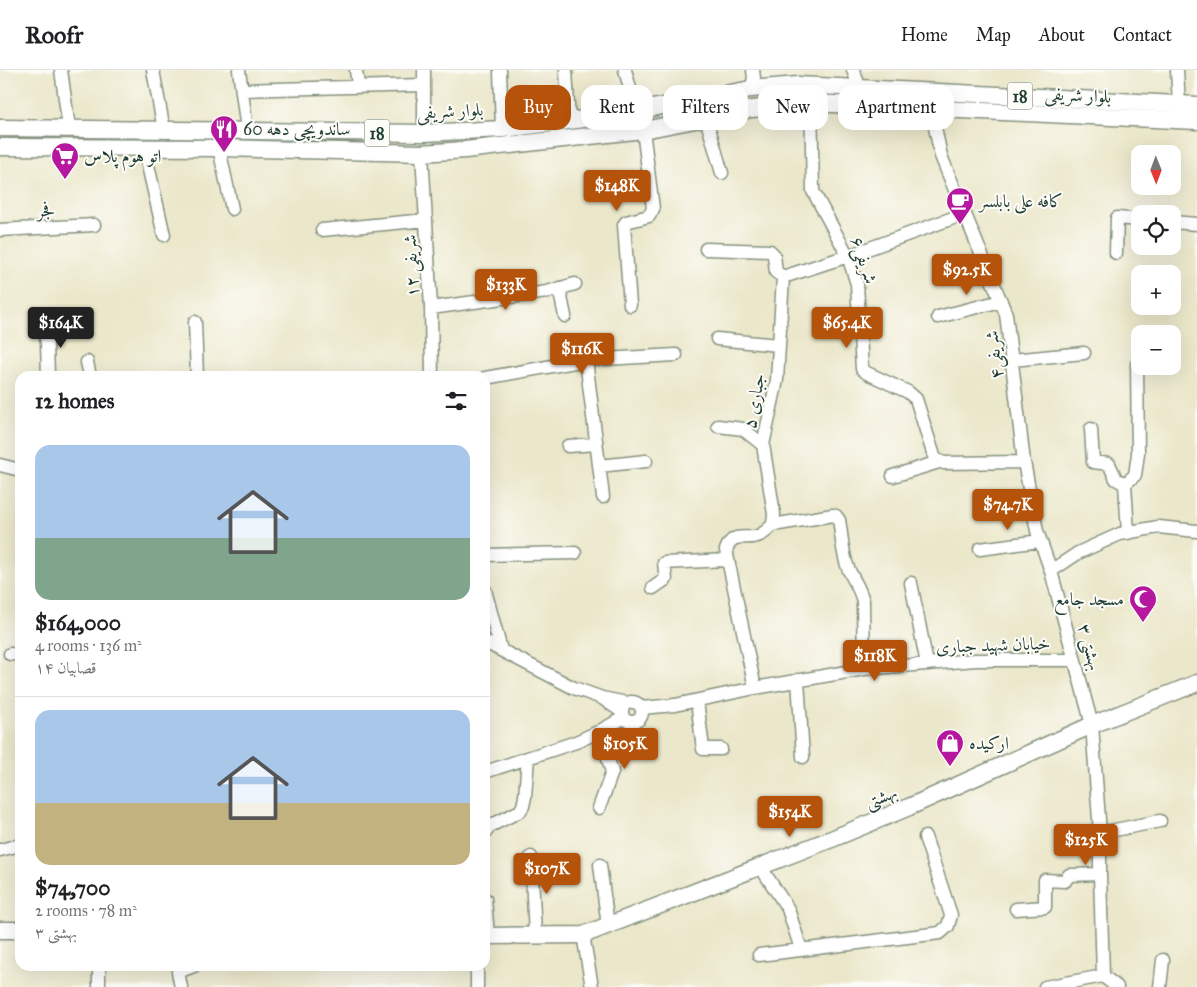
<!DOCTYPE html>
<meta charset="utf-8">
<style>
:root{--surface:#fff;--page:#f6f6f6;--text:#202124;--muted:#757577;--line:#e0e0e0;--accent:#b45309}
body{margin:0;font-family:"IM FELL Great Primer",Amiri,serif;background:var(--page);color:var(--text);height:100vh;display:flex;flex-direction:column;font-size:19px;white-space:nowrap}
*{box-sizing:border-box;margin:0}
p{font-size:16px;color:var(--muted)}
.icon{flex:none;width:28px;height:28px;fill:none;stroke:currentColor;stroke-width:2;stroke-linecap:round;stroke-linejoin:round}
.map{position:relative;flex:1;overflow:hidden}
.details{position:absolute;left:15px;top:301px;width:475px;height:600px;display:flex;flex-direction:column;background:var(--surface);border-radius:15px;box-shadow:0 5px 20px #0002}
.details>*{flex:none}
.guide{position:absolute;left:505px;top:15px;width:475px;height:45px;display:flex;gap:10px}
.needle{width:32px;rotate:179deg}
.buttons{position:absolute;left:1131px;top:75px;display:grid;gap:10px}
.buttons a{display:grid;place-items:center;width:50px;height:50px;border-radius:10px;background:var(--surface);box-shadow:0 5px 20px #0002;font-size:25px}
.price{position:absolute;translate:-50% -42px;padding:0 11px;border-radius:5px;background:var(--accent);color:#fff;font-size:16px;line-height:32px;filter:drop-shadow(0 1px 2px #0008)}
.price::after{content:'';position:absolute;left:50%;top:30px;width:15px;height:11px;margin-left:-8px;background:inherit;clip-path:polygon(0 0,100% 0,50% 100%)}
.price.selected{background:#222;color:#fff}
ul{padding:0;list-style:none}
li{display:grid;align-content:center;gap:10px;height:265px;padding:0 20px}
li+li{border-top:1px solid var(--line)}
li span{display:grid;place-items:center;height:155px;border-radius:15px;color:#555}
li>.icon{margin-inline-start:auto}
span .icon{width:90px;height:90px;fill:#fffc;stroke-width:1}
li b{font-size:21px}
h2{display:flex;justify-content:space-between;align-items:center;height:60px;padding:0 20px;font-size:21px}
.pill{padding:0 18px;border-radius:15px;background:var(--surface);box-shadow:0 5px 20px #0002;font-size:18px;line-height:45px}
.pill.selected{background:var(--accent);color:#fff}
header{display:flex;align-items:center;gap:30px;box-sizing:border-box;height:70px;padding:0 25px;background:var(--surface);border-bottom:1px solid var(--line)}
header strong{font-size:24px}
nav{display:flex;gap:28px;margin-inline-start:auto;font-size:18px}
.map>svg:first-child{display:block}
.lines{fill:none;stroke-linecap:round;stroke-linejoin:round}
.minor-casing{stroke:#85927f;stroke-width:15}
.major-casing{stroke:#85927f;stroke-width:19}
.minor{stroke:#fff;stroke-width:12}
.major{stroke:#fff;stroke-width:16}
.labels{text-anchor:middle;stroke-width:4;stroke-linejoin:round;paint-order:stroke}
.shield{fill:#fdfcf7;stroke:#62766e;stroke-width:1}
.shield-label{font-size:16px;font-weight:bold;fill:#1f3d34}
.street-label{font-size:18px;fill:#1f3d34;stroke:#fdfcf7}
.poi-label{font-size:18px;fill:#1f3d34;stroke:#fdfcf7;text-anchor:start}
</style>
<header>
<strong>Roofr</strong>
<nav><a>Home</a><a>Map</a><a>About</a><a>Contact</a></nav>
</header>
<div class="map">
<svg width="1197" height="917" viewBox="0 0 1197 917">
<rect width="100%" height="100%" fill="#fdfcf7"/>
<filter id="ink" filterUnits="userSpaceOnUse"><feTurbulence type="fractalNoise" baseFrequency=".02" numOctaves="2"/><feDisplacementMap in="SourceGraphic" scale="10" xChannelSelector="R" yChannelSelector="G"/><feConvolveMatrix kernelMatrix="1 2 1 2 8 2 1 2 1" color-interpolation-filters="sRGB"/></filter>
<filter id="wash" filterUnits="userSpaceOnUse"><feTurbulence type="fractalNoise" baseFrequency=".0096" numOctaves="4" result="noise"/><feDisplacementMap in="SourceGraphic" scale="20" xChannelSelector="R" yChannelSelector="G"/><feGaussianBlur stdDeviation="1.12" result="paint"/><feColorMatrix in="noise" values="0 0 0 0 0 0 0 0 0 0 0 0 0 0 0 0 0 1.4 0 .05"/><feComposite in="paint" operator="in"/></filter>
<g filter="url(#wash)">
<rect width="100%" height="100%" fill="#ebe7ca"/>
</g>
<g filter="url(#ink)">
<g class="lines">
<!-- minor casing -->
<g class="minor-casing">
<path id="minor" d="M61 0 69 58
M153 0 164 60
M239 0 247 60
M356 0 358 16
M424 0V63
M500 0 502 59
M566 0 569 51
M625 0 636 41
M853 0 860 18
M1177 0 1179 34
M751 19 754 8 753 0
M242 20 424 15
M811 33 813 121 848 186 857 214 862 299 867 303 908 322 916 329 935 389 944 393 1024 392
M931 38 941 86 1006 244 1024 392 1037 461 1051 501 1092 655 1100 763V804L1103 906 1117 917
M706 48 722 103
M144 78 164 165
M219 78 232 139
M422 83 431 238 432 306
M1172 152 1197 154
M0 160 94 155
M322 160 426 150
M706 179 770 181 774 185 776 202 783 207
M1116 183 1117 148 1140 150
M559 218 565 246
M630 235 624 155 626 152 649 146 653 139 643 60
M431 238 547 222 575 214
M938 247 1001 231
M195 252 197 306
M43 255 47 273 48 306
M717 269 778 275
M586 290 603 427
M1012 290 1084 283
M87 292 90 306
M485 308 586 290 676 285
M718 356 743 359 763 375
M1091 359 1093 392 1109 394 1116 409 1125 414
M568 376 596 374
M0 395 20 400
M599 396 646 391
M893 406 939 392
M773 455 833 445 836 446 839 450C842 466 842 483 848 498 853 510 859 516 863 531L864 599
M1128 463 1125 414 1135 405 1138 384 1137 294
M980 479 1040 471
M485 485 575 483
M1051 501 1078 483 1120 464 1158 457 1197 461
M911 513 927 594
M653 518 666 509 664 493 727 490
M485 520 501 580
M485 572 574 618 602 628
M10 584 20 585
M798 610 803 687
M755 618 726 480C734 459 746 472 760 465 765 463 769 458 773 455L774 444 763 375 777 310 783 207 848 186 964 144
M697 631 703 679H721
M622 642a10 10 0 1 1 20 0a10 10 0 1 1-20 0Z
M641 638 675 635 755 618 864 599 976 590H1075
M621 641 602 628 627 633
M485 702 576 672 600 661 623 648
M599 738 612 702 600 661
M485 763 490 756 520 741 523 736 525 727 528 688
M1100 763 1160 751
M0 780 20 775
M531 787 535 865
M600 795 608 856
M760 796 788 839 801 879
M485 829 488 866
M1016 839 1045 837V810L1065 811 1069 805 1100 804
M583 865 592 917
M759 885 940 863 948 856 951 845 925 767
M99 896V917
M477 896V917
M181 917 178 902 194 896
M1045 917 1103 906
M1160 917 1163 890"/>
</g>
<!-- major casing -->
<g class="major-casing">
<path id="major" d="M0 58 424 63 502 59 569 51 626 43 751 19 798 15 1197 35
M0 77 219 78 422 83 465 80 643 60 752 39 811 33 1197 51
M0 860H20
M485 866 583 865 834 768 909 737 1092 655 1197 613"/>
</g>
<!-- minor -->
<use href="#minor" class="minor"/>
<!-- major -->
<use href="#major" class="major"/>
</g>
</g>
<!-- icons -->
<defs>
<g id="restaurant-pin" transform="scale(1.4375)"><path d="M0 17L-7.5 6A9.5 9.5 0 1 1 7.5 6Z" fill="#b5179e" stroke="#fdfcf7"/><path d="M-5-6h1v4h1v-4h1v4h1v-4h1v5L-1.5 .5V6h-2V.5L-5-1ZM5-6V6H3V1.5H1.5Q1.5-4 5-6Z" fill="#fff"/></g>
<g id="supermarket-pin" transform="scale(1.4375)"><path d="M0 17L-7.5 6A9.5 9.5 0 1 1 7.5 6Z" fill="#b5179e" stroke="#fdfcf7"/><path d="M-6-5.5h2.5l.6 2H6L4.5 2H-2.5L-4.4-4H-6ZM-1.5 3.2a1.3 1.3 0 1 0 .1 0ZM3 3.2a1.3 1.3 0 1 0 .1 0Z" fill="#fff"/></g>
<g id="cafe-pin" transform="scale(1.4375)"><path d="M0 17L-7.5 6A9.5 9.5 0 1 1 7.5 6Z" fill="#b5179e" stroke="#fdfcf7"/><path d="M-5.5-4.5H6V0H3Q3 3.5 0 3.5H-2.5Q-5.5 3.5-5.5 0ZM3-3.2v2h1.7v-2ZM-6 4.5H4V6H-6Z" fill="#fff"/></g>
<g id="mosque-pin" transform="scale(1.4375)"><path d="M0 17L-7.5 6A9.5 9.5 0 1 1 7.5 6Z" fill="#b5179e" stroke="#fdfcf7"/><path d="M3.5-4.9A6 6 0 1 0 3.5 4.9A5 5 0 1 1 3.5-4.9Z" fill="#fff"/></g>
<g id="shop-pin" transform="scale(1.4375)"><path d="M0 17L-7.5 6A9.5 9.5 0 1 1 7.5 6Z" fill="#b5179e" stroke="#fdfcf7"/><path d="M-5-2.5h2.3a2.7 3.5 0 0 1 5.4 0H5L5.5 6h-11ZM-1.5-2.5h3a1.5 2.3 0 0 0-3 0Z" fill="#fff"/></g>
</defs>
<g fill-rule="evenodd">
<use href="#restaurant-pin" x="224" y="59"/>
<use href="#supermarket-pin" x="65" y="86"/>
<use href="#cafe-pin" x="960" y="131"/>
<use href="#mosque-pin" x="1143" y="529"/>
<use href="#shop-pin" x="950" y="673"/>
</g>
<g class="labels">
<!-- shield labels -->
<g class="shield">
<rect x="1007.5" y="12.5" width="25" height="27" rx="4"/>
<rect x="364.5" y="49.5" width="25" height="27" rx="4"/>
</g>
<g class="shield-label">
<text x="1020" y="32">18</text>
<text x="377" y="69">18</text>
</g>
<!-- street labels -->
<g class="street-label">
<text transform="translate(1078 25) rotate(3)" y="6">بلوار شریفی</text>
<text transform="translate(450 41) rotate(-3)" y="6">بلوار شریفی</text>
<text transform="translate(46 140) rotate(-3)" y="6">فجر</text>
<text transform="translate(864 190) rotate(71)" y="6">شریفی۶</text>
<text transform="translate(411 196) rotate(-93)" y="6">شریفی ۱۲</text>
<text transform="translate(994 285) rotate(-97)" y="6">شریفی۴</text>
<text transform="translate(754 331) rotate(-80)" y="6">جباری ۵</text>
<text transform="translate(993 575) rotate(-2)" y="6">خیابان شهید جباری</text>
<text transform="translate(1090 577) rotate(75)" y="6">بهشتی ۳</text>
<text transform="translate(881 727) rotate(-22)" y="6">بهشتی</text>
</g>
<!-- poi labels -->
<g class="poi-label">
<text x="243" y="65">ساندویچی دهه 60</text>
<text x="84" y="92">اتو هوم پلاس</text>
<text x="979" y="137">کافه علی بابلسر</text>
<text x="1124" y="535" text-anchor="end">مسجد جامع</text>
<text x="969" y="679">ارکیده</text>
</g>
</g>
</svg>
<div class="buttons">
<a><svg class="needle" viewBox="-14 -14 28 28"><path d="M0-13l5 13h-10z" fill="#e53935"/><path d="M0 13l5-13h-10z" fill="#757577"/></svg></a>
<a><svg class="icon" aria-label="locate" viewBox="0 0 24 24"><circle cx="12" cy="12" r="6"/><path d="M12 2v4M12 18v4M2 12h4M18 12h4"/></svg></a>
<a>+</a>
<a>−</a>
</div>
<b class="price" style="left:617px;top:142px">$148K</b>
<b class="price" style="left:967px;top:226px">$92.5K</b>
<b class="price" style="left:506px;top:241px">$133K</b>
<b class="price selected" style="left:61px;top:279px">$164K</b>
<b class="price" style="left:847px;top:279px">$65.4K</b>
<b class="price" style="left:582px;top:305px">$116K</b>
<b class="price" style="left:1008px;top:461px">$74.7K</b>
<b class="price" style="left:875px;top:612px">$118K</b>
<b class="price" style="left:625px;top:700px">$105K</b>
<b class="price" style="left:790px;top:768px">$154K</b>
<b class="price" style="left:1086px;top:796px">$125K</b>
<b class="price" style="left:547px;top:825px">$107K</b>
<div class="guide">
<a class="pill selected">Buy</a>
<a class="pill">Rent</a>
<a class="pill">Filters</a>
<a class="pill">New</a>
<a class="pill">Apartment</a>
</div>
<section class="details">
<h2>12 homes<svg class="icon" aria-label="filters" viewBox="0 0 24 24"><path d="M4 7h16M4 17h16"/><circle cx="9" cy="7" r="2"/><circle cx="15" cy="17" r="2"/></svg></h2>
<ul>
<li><span style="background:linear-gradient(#a9c7e8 60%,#7fa58c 0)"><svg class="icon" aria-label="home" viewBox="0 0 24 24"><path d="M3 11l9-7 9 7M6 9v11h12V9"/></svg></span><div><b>$164,000</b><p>4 rooms · 136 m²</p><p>قصابیان ۱۴</p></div></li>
<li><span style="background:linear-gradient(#a9c7e8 60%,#c2b280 0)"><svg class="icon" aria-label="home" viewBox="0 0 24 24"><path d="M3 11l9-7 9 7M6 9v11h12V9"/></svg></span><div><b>$74,700</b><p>2 rooms · 78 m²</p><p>بهشتی ۳</p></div></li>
</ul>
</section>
</div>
